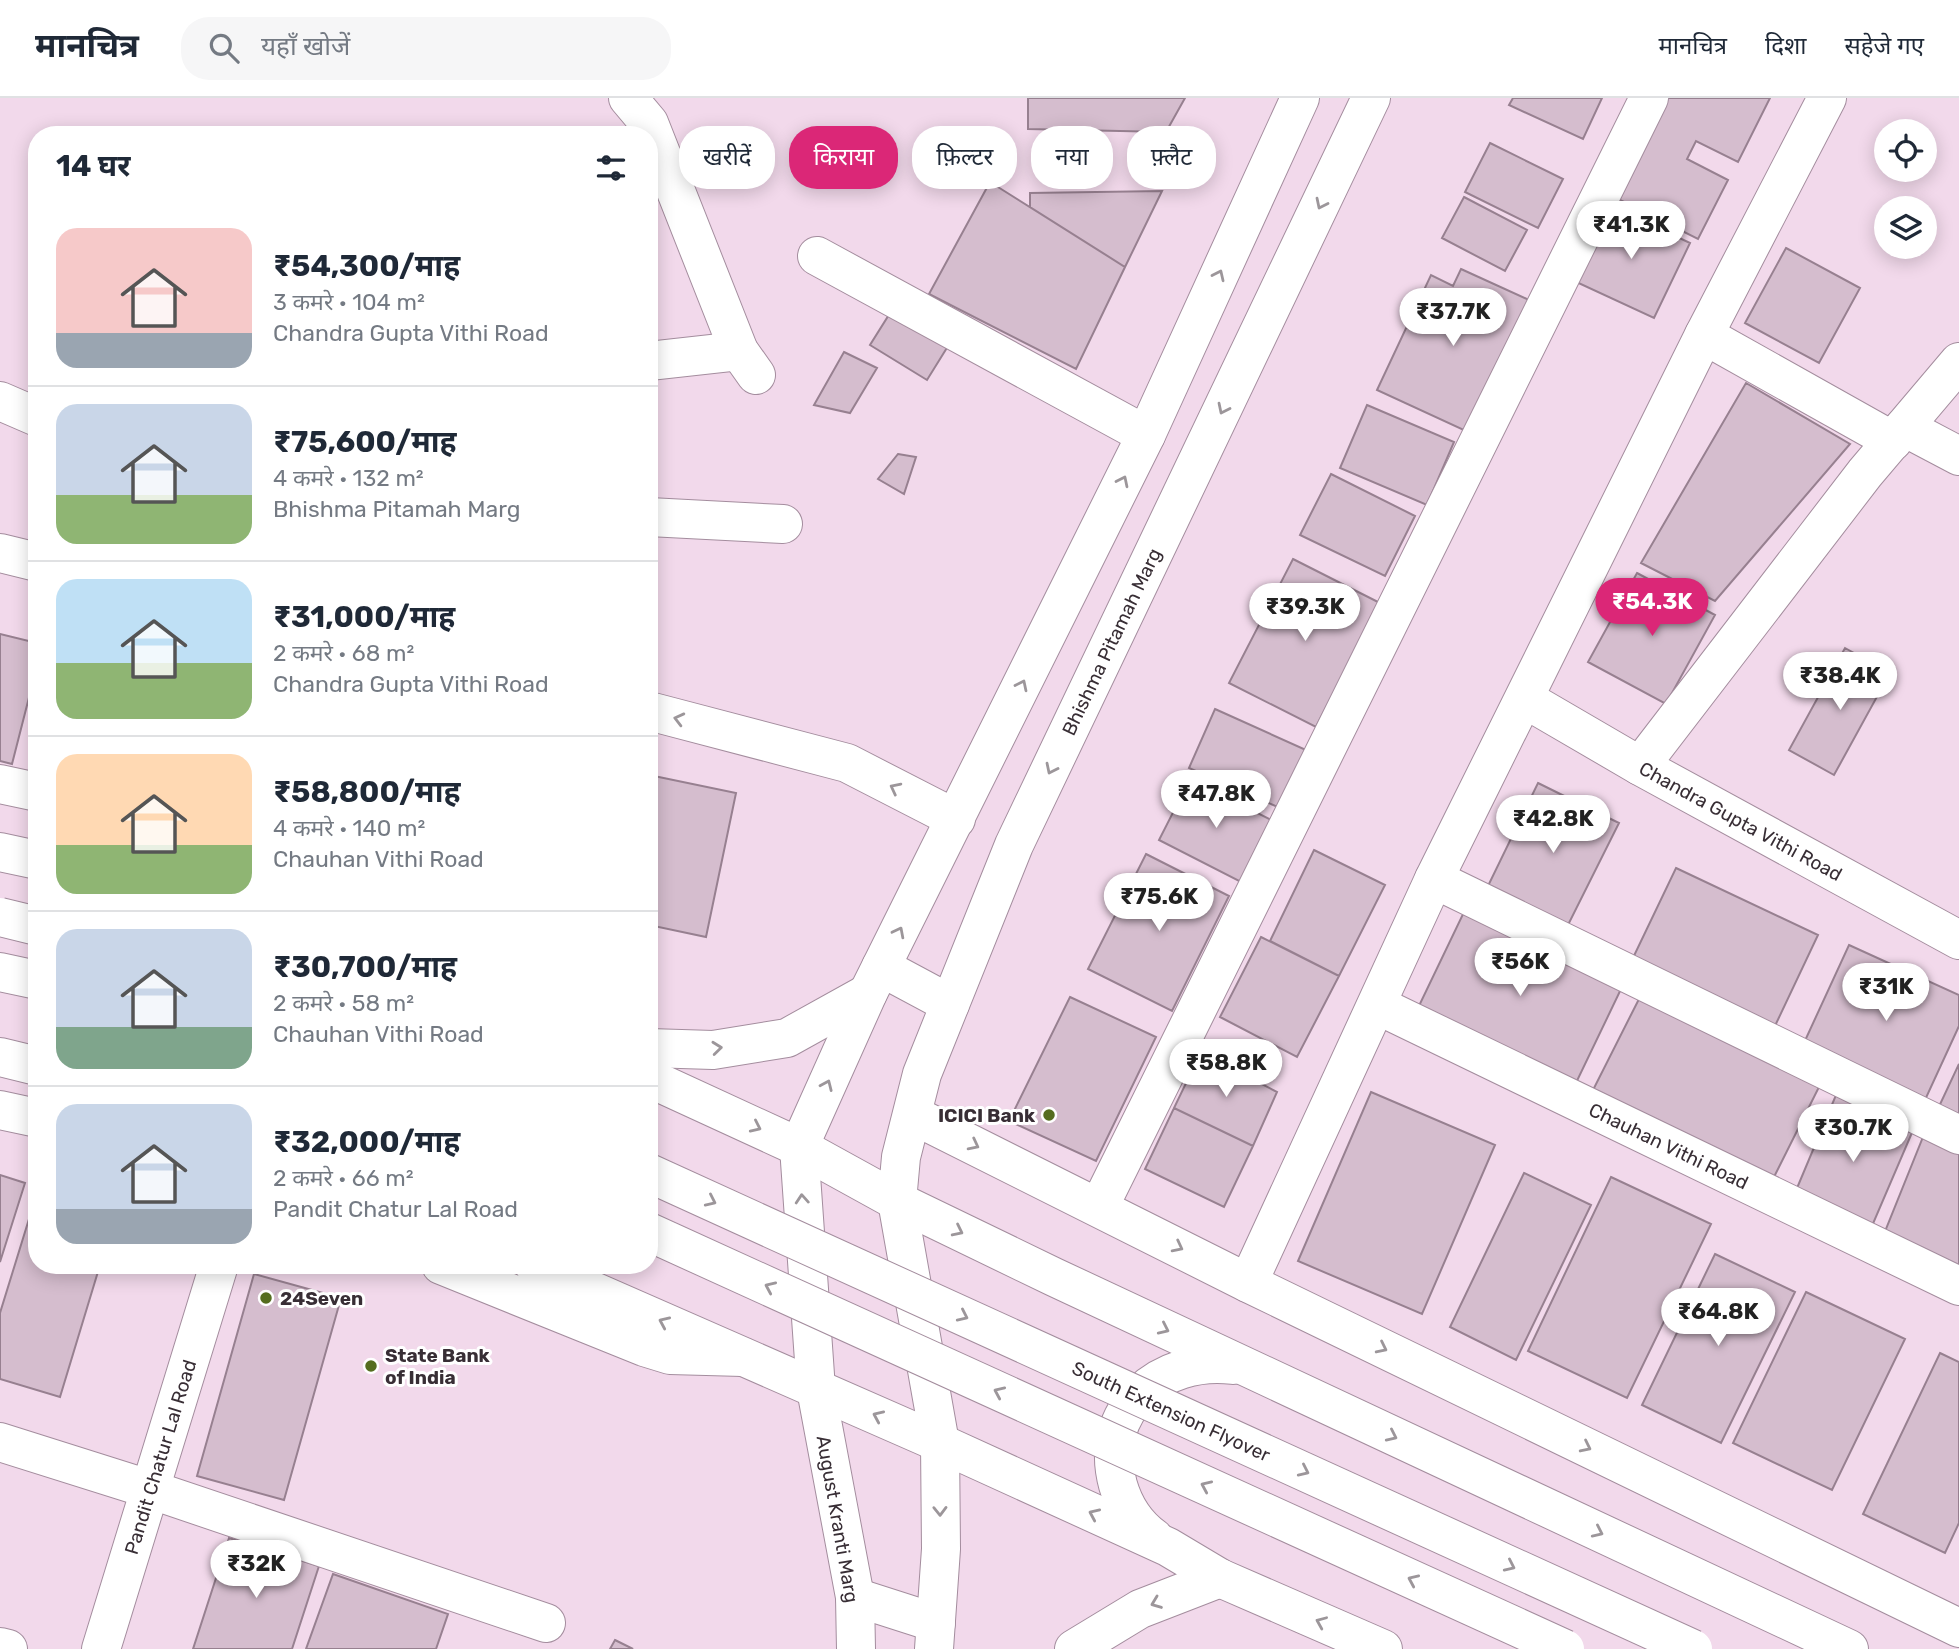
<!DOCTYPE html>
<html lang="hi">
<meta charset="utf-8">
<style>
:root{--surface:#fff;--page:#f6f6f7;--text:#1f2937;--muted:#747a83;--line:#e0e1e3;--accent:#db2777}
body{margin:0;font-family:Rubik,"Noto Sans Devanagari",sans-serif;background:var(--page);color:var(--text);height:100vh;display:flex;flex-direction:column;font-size:26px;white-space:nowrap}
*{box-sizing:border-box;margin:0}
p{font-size:23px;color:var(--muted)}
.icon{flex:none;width:38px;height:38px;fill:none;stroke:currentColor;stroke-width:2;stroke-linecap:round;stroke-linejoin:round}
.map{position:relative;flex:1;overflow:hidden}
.panel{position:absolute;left:28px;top:28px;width:630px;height:1148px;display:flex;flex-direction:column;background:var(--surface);border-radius:28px;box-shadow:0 4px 18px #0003}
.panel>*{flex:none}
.guide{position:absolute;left:679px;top:28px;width:665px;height:63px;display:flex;gap:14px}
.tools{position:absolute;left:1874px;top:21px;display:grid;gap:14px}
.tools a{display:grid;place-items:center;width:63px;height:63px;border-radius:50%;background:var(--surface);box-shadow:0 4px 18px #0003;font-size:35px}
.price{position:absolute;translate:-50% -60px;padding:0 16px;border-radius:24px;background:#fff;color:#222;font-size:23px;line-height:46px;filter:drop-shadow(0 2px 4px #0008)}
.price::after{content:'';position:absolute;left:50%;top:42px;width:21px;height:16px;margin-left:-10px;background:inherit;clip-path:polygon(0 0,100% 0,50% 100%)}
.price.active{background:var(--accent);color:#fff}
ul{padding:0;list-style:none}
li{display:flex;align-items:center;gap:21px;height:175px;padding:0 28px}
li+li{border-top:2px solid var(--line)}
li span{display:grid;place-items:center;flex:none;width:196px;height:140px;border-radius:21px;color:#555}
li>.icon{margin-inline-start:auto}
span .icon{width:84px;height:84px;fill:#fffc;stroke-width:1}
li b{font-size:30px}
h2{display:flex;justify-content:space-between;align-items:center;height:84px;padding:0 28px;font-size:30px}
.pill{padding:0 24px;border-radius:28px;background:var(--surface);box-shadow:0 4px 18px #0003;font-size:24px;line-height:63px}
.pill.active{background:var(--accent);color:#fff}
header{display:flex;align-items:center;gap:42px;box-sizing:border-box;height:98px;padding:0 35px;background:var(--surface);border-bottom:2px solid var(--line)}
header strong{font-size:33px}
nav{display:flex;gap:38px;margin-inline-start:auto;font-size:24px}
.search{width:490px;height:63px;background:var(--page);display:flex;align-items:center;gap:18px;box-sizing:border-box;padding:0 24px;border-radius:28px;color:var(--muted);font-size:26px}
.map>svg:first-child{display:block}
.building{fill:#d5bdce;stroke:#978090;stroke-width:2}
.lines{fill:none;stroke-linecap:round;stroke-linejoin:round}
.minor-casing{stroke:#a48d9e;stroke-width:40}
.major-casing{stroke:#a48d9e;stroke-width:40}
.minor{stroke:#fff;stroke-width:38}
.major{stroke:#fff;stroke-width:38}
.major-bridge-casing{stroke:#a48d9e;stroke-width:40;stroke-linecap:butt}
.major-bridge{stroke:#fff;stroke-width:38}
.oneway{stroke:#9c969a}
.poi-dot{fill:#556d1f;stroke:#fff;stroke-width:2.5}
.labels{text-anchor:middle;stroke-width:6;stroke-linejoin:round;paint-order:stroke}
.street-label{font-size:19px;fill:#382e35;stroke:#fff}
.poi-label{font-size:19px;font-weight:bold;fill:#382e35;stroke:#fff;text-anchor:start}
</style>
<header>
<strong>मानचित्र</strong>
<div class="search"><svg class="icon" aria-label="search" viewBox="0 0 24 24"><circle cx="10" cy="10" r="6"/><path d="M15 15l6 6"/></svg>यहाँ खोजें</div>
<nav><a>मानचित्र</a><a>दिशा</a><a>सहेजे गए</a></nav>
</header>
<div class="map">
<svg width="1959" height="1551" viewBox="0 0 1959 1551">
<rect width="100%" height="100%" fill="#f2d9eb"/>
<!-- building -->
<path class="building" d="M1028 0H1185L1166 34 1028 31Z
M1513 0H1602L1583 41 1509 7Z
M1664 0H1770L1738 64 1696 43 1687 61 1728 82 1698 141 1614 99Z
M1490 45 1563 81 1538 130 1465 94Z
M990 84 1125 169 1076 271 929 196Z
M1162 93 1125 169 1030 109V95Z
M1464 99 1527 132 1505 173 1442 140Z
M1608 106 1690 145 1654 220 1572 182Z
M1786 150 1860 190 1819 265 1745 225Z
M1461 171 1529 202 1468 334 1377 292 1431 177 1453 188Z
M897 204 953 240 927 282 870 247Z
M844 254 877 270 850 315 814 307Z
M1746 285 1850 346 1715 503 1641 465Z
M1367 307 1454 344 1427 407 1340 370Z
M898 356 916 359 904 396 878 381Z
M1331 376 1415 418 1385 478 1300 437Z
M1293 461 1380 505 1316 629 1229 585Z
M1637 475 1715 517 1666 606 1588 564Z
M0 536 37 545V568L12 666 0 663Z
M1845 550 1890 575 1834 677 1789 652Z
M1215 611 1306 652 1280 710 1189 670Z
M654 678 736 695 706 839 649 827V700Z
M1190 681 1273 723 1241 784 1159 742Z
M1538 685 1619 725 1567 829 1487 790Z
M1314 752 1385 787 1339 878 1270 843Z
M1146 756 1229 798 1172 913 1088 871Z
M1676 770 1818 837 1774 930 1631 864Z
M1464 814 1622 889 1575 987 1417 912Z
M1261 839 1339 878 1297 959 1220 919Z
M1849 847 1959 897V928L1925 1002 1803 947Z
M1070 899 1156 939 1096 1063 1009 1023Z
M1640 899 1820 987 1772 1083 1592 994Z
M1201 954 1277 994 1253 1048 1174 1010Z
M1959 966V1028L1935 1017Z
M1371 994 1495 1047 1422 1216 1298 1163Z
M1836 997 1914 1030 1869 1135 1792 1102Z
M1174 1010 1253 1048 1224 1109 1145 1071Z
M1923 1039 1959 1054V1172L1882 1141Z
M1524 1075 1591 1107 1516 1262 1450 1229Z
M0 1077 25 1085 0 1164Z
M1611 1079 1711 1126 1627 1300 1528 1253Z
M37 1095V1167H100L60 1299 0 1281V1215Z
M1715 1156 1795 1194 1721 1345 1642 1307Z
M254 1176 341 1200 284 1402 197 1378Z
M1806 1194 1905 1241 1832 1392 1733 1345Z
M1940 1255 1959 1264V1425L1945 1455 1863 1416Z
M229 1440 319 1468 292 1551H193Z
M333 1476 448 1516 436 1551H306Z
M615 1542 633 1551H610Z"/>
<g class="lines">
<!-- minor casing -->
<g class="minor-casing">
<g id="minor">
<path d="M628 0 649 25 739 253 756 277"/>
<path d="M817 158 1146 337"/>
<path d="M1704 237 1893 343"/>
<path d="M649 263 739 253"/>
<path d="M0 303 37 319"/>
<path d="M1904 329 1959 358"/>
<path d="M649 419 783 426"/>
<path d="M0 455 37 464"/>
<path id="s1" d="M1525 601 1640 668 1959 842"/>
<path d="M649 613 847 665 956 721"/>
<path d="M1640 668 1865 375 1959 264"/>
<path d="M0 686 37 694"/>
<path d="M1434 781 1959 1037"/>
<path id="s2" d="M1377 907 1959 1188"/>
<path d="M0 1012 37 1020"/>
<path d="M913 1017 1248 1185 1959 1530"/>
<path d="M1099 1109 1649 0"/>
<path d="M441 1167 644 1249 670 1257 743 1259"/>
<path d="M1248 1185 1434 781 1704 237 1827 0"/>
<path d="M0 1344 152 1392 546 1525"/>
<path d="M0 1549 8 1551"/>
<path id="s3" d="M101 1551 219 1167"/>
</g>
</g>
<!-- major casing -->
<g class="major-casing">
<g id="major">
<path d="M0 754 37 762"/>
<path d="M881 869 950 906"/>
<path d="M0 874 37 882"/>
<path d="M649 950 713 952 787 940 868 895"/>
<path d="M0 959 37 968"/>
<path d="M649 980 799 1049 897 1103 1054 1179 1849 1551"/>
<path d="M534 1167 940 1345 1168 1449 1220 1480 1383 1551"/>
<path d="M1154 1440C1136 1427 1124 1408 1118 1387 1097 1312 1161 1258 1233 1267"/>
<path d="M855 1499 936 1525"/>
<path d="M856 1551 855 1499 816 1291 799 1049 868 895 1146 337 1300 0"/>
<path id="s4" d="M934 1551 941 1451 940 1345 897 1103 901 1059 922 976 1014 747 1371 0"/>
<path d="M1074 1551 1140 1511 1220 1480"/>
</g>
</g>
<!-- minor -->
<use href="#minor" class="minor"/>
<!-- major -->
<use href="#major" class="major"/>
<!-- major-bridge casing -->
<g class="major-bridge-casing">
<g id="major-bridge">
<path d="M0 819 37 828"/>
<path id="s5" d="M649 1075 1693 1551"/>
<path d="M649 1134 1565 1551"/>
</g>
</g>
<!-- major-bridge -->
<use href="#major-bridge" class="major-bridge"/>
</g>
<!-- one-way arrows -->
<defs><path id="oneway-chevron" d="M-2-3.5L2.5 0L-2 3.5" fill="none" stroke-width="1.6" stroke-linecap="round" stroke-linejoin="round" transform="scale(1.75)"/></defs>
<g class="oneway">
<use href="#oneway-chevron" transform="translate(1321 106) rotate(116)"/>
<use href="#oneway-chevron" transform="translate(1219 177) rotate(-65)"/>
<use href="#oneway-chevron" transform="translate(1223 311) rotate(116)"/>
<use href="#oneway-chevron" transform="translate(1123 383) rotate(-64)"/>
<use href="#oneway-chevron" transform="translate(1022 587) rotate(-64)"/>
<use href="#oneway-chevron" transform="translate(679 621) rotate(-166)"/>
<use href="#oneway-chevron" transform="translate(1051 671) rotate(116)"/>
<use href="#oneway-chevron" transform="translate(895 690) rotate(-153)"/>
<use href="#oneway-chevron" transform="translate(899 834) rotate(-63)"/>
<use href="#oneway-chevron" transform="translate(717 950) rotate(-6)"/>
<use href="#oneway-chevron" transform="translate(827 987) rotate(-66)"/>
<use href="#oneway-chevron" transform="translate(756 1029) rotate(25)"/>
<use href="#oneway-chevron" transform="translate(974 1047) rotate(27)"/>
<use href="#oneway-chevron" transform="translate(802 1101) rotate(-94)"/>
<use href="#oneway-chevron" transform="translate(711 1103) rotate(25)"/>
<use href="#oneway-chevron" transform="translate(958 1133) rotate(26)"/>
<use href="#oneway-chevron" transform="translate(1178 1149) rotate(27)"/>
<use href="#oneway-chevron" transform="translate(770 1189) rotate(-156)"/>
<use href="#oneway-chevron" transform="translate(963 1218) rotate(25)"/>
<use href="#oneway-chevron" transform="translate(664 1224) rotate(-156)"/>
<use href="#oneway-chevron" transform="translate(1164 1231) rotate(25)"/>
<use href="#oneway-chevron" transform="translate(1382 1250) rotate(26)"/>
<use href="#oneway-chevron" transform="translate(999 1294) rotate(-156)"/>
<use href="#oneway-chevron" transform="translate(878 1318) rotate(-156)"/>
<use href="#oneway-chevron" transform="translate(1392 1338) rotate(25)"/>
<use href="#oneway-chevron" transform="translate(1586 1349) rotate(26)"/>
<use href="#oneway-chevron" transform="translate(1304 1373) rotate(25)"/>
<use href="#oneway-chevron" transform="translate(1206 1388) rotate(-156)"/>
<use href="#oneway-chevron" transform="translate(940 1413) rotate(89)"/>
<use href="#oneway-chevron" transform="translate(1094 1416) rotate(-156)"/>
<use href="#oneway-chevron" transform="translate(1598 1434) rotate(25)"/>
<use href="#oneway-chevron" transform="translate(1510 1468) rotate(25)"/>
<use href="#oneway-chevron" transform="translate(1413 1482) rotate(-156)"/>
<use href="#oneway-chevron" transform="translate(1156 1505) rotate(159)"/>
<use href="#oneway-chevron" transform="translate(1321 1524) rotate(-157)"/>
</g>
<!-- markers -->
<g class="poi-dot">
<circle cx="1049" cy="1017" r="7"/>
<circle cx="266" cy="1200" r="7"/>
<circle cx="371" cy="1268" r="7"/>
</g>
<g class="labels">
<!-- street labels -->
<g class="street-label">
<text dy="7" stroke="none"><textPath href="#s4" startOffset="1054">Bhishma Pitamah Marg</textPath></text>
<text dy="7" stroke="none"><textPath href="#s1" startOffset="248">Chandra Gupta Vithi Road</textPath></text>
<text dy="7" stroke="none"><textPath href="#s2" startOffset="324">Chauhan Vithi Road</textPath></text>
<text dy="7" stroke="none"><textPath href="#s5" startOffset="574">South Extension Flyover</textPath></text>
<text dy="7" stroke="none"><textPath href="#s3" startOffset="201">Pandit Chatur Lal Road</textPath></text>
<text transform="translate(838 1421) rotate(80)" y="7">August Kranti Marg</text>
</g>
<!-- poi labels -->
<g class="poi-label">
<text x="1035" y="1024" text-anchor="end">ICICI Bank</text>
<text x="280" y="1207">24Seven</text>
<text x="385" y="1264">State Bank<tspan x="385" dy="22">of India</tspan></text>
</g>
</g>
</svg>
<div class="tools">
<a><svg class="icon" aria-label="locate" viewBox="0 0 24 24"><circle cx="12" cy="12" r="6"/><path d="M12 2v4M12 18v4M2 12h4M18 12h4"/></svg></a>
<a><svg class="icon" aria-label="layers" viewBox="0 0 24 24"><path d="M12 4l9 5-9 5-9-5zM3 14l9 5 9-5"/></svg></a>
</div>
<b class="price" style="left:1631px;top:163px">₹41.3K</b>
<b class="price" style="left:1453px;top:250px">₹37.7K</b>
<b class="price active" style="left:1652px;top:540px">₹54.3K</b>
<b class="price" style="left:1305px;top:545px">₹39.3K</b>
<b class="price" style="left:1840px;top:614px">₹38.4K</b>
<b class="price" style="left:1216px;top:732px">₹47.8K</b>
<b class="price" style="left:1553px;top:757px">₹42.8K</b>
<b class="price" style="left:1159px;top:835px">₹75.6K</b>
<b class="price" style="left:1520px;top:900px">₹56K</b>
<b class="price" style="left:1886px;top:925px">₹31K</b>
<b class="price" style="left:1226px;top:1001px">₹58.8K</b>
<b class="price" style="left:1853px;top:1066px">₹30.7K</b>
<b class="price" style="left:1718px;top:1250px">₹64.8K</b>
<b class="price" style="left:256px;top:1502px">₹32K</b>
<div class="guide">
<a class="pill">खरीदें</a>
<a class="pill active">किराया</a>
<a class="pill">फ़िल्टर</a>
<a class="pill">नया</a>
<a class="pill">फ़्लैट</a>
</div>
<section class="panel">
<h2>14 घर<svg class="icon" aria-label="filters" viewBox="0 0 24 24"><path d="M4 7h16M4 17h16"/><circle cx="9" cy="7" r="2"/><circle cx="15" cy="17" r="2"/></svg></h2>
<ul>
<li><span style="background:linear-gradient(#f6c9c9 75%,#9aa5b1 0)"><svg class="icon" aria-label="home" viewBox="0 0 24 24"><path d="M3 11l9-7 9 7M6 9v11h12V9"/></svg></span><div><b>₹54,300/माह</b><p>3 कमरे · 104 m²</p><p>Chandra Gupta Vithi Road</p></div></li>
<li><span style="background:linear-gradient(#c9d6e8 65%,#8fb573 0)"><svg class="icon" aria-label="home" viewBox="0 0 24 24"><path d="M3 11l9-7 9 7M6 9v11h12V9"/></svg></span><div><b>₹75,600/माह</b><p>4 कमरे · 132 m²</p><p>Bhishma Pitamah Marg</p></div></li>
<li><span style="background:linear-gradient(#bfe0f5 60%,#8fb573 0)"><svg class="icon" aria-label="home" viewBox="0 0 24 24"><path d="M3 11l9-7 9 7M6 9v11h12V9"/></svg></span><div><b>₹31,000/माह</b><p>2 कमरे · 68 m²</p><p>Chandra Gupta Vithi Road</p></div></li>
<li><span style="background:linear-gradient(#ffd9b3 65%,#8fb573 0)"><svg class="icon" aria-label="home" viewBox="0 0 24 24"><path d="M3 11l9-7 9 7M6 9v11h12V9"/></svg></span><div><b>₹58,800/माह</b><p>4 कमरे · 140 m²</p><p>Chauhan Vithi Road</p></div></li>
<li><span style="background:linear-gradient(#c9d6e8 70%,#7fa58c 0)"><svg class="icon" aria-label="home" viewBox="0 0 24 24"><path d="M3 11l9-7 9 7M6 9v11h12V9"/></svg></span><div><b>₹30,700/माह</b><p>2 कमरे · 58 m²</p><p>Chauhan Vithi Road</p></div></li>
<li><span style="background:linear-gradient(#c9d6e8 75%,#9aa5b1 0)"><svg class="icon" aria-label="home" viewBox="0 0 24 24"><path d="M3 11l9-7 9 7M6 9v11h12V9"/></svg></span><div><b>₹32,000/माह</b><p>2 कमरे · 66 m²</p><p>Pandit Chatur Lal Road</p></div></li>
</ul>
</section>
</div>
